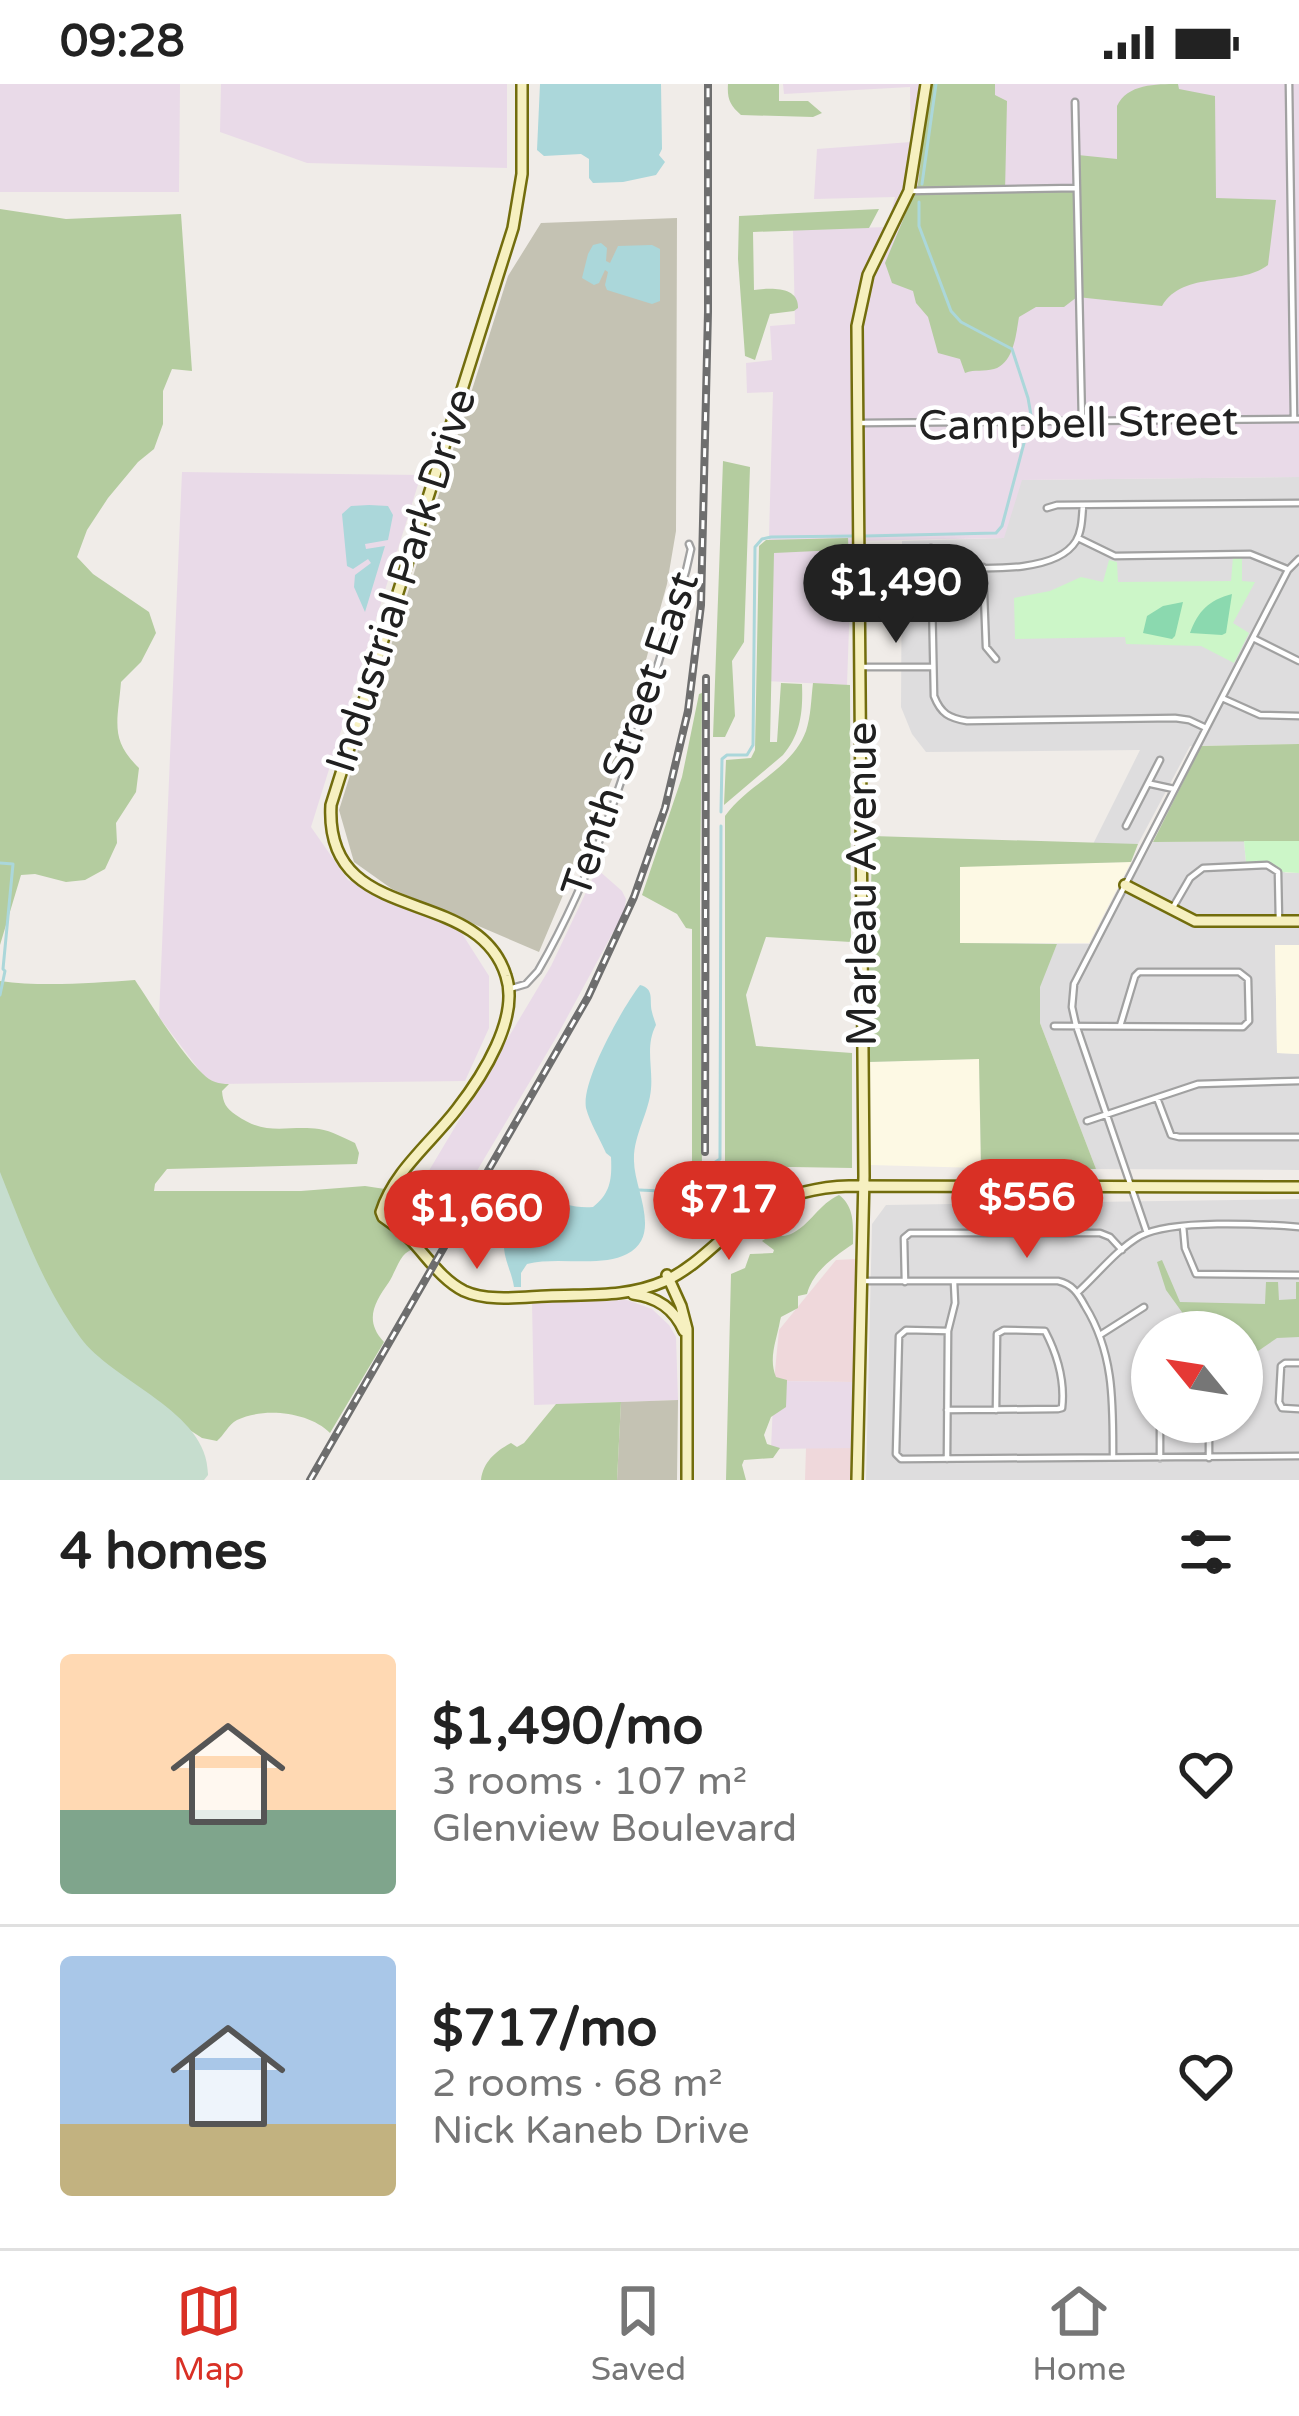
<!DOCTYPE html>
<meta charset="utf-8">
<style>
:root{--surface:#fff;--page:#f6f6f6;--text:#222;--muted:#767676;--line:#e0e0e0;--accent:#d93025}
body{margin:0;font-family:"Varela Round",sans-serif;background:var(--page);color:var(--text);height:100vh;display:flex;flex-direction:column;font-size:45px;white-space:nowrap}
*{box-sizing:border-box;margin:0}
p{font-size:39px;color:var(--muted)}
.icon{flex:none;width:66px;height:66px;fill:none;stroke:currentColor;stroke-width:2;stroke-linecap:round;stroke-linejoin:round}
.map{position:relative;height:1396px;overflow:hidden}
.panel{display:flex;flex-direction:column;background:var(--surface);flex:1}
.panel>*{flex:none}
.needle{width:78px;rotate:300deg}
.tools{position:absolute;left:1131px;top:1227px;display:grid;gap:24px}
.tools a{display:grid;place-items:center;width:132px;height:132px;border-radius:50%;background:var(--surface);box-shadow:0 3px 9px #0004;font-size:60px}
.price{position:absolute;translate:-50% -102px;padding:0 27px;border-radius:42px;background:var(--accent);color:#fff;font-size:39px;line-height:78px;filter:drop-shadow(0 3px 6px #0008)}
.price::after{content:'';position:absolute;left:50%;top:72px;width:36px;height:27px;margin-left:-18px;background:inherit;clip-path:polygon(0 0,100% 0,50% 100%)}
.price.current{background:#222;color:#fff}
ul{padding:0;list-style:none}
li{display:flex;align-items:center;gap:36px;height:300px;padding:0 60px}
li+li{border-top:3px solid var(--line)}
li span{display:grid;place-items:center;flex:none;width:336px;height:240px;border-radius:12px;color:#555}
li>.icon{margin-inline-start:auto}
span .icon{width:144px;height:144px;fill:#fffc;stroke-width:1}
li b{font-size:51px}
h2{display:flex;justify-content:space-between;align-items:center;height:144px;padding:0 60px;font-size:51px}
.status{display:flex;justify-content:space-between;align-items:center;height:84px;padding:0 60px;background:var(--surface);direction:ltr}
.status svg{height:33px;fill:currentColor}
.tabs{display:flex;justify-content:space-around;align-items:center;height:168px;border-top:3px solid var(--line);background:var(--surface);font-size:33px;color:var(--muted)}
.tabs a{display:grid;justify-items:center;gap:6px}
.tabs .current{color:var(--accent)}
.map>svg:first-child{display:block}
.residential{fill:#deddde;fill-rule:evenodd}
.commercial{fill:#efd8db}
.industrial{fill:#e9dae8}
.education{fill:#fdf9e4}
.construction{fill:#c4c2b3}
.forest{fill:#b4cc9f}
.wetland{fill:#c6ddce}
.park{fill:#ccf6c8}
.pitch{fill:#8bd9af}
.water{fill:#abd7da}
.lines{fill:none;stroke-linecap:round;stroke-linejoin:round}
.stream{stroke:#abd7da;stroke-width:3}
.street-casing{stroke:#a1a1a1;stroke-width:9}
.secondary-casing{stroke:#726d0d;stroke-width:14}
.street{stroke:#fff;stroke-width:4.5}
.secondary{stroke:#f6f0c0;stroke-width:9}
.rail-casing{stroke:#6e6e6e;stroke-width:8}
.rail{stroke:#fff;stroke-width:3;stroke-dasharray:9;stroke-linecap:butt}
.labels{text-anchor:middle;stroke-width:9;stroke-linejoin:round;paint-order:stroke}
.street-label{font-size:42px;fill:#202020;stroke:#fff}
</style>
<div class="status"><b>09:28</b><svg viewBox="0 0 49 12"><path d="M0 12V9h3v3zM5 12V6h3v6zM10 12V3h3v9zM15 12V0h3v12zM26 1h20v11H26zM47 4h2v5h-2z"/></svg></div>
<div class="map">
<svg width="1299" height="1396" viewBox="0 0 1299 1396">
<rect width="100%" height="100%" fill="#f0ece8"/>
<!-- residential -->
<path class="residential" d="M1299 393V660L1190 662 1138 760H1093L1140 666 926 668 912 650 901 623 902 457 1003 454 1021 396Z
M1244 757 1246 778H1267L1286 789H1299V861L1275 862 1277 969 1299 970V1086L1096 1085 1040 939 1039 903 1057 860H1097L1153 758Z
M1299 1115V1396H866L872 1140 886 1121ZM1152 1248H1242V1338H1152Z"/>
<!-- commercial -->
<path class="commercial" d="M856 1175 853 1298 774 1297 779 1246 836 1176Z
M806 1364H852V1396H805Z"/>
<!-- industrial -->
<path class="industrial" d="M0 0H180L179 108H0Z
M221 0H507V84L307 79 220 48Z
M783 0H1299V393L1022 396 1004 454 852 457 847 601 765 597 773 308 747 309 746 279 772 276 770 242 795 240 793 146 887 143 895 113 814 115 817 65 911 58 910 3 784 10Z
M182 388 421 391 311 743 348 796 461 848 489 892V944L465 997 217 1000 203 991 159 933Z
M597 785 622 807 626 815 624 828 557 952 465 1107 424 1095 551 882Z
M627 1216 652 1225 669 1241 676 1253 678 1316 534 1321 532 1218Z
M774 1297 853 1298 852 1364 771 1365Z"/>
<!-- education -->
<path class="education" d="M1131 778 1089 859H960V782Z
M1275 861H1299V970L1277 969Z
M979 975 981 1084 870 1081 868 978Z"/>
<!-- construction -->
<path class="construction" d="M677 134 676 447 667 500 615 688 539 868 392 805 354 778 339 726 508 192 541 139Z
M678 1316 677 1396H617L621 1318Z"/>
<!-- forest -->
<path class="forest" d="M728 0H779V17H808L822 29 813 33 741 31C730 21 727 15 728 0Z
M930 0H995V11L1007 17 1005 108 1075 106 1078 71 1117 75V22C1127 0 1156 0 1178 0L1179 5 1215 12 1216 114 1276 116 1268 181C1238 204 1184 185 1162 222L1077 213 1064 223H1036L1019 233C1016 250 1014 279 994 285 984 288 975 285 965 289L960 275 938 269 928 233 916 219 913 207 892 199 885 179 918 100Z
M0 125 66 135 181 130 192 287 172 285 163 307V340L154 365 138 378 108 414 87 446 77 473 93 490 149 528 156 549 141 578 121 598C118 637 109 655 139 684L136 708 116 739 117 759 105 785 85 796 66 798 35 790 21 791 0 861Z
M879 125 869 144 753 148 754 206C770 204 799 202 798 224L794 227 770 230 755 276 745 272 738 175 739 132Z
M723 377 750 383 744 558 732 577 735 632 725 653H713Z
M848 454 849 480 839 481 838 466 774 469 770 658H777L781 599 802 600C803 627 801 650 783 671L724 721 726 676 751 674 755 666 759 462 766 456Z
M813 599 850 601 851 858 766 853 746 911 756 962 852 969V1084L725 1082V732C748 700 792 685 806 647 811 632 811 616 813 599Z
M702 609 700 821 702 1084 692 1077V845L686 844 677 830 642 811 682 693 699 610Z
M1299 660V757L1153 758 1201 662Z
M872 752 1138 760 1131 778 960 783V859L1057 860 1040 903V939L1096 1085 981 1084 979 975 868 978Z
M135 896C153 923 180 968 203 990 211 998 219 1000 229 1000L222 1007C223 1019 226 1024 236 1031 267 1053 286 1041 319 1045 332 1047 344 1054 355 1059L359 1069 357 1080 167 1085 155 1100 154 1107H301L365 1102 431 1112 455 1120C453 1135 443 1152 428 1159 419 1163 410 1164 403 1172 397 1180 394 1190 389 1198 374 1219 364 1237 384 1258L330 1349C309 1328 264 1323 237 1336 228 1341 224 1351 217 1357L202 1354 182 1341 0 1337V897C41 903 94 899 135 896Z
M839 1111C855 1123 853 1142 853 1160 834 1173 813 1187 807 1210L798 1212V1224L781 1233 780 1237C777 1255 768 1274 776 1293L787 1296 786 1323 771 1333 764 1351 767 1360 780 1364 773 1374 744 1376 742 1381 746 1396H726L731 1190 745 1184 750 1170 773 1169 774 1166 762 1157C775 1148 779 1155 791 1150 809 1142 820 1119 839 1111Z
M1162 1176 1180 1218 1265 1220 1266 1198H1278L1279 1216 1296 1215V1198H1299V1253L1277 1254 1242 1278V1248H1178L1192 1242 1166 1206 1157 1178Z
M621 1318 617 1396H481C483 1378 496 1367 511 1359L517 1363 524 1359 556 1320Z"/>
<!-- wetland -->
<path class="wetland" d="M0 1088C24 1148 42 1200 80 1253 113 1299 209 1327 208 1391L204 1396H0Z"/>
<!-- park -->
<path class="park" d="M1233 473H1242V497L1255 498 1233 539 1249 549 1234 579 1201 562 1126 560 1125 553 1015 555 1014 514 1050 507 1081 493 1103 498 1109 476 1117 478 1118 498 1231 497Z
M1244 757H1299V789L1281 788C1270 776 1261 778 1246 778Z"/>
<!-- pitch -->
<path class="pitch" d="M1232 510 1226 549 1222 551 1190 549C1198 527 1209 516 1232 510Z
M1183 518 1175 552 1172 555 1143 549 1147 532 1163 522Z"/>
<!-- water -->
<path class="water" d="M540 0H661L662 65 659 71 665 78 656 91 623 98 593 99 589 94V75L581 70 544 72 537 66Z
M601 159 607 164 606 177 610 179 618 162 652 161 660 165V217L652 220 607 206 605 201 608 188 605 186 599 199 594 201 582 194 588 170 593 161Z
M369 421 388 422 393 431 388 456 365 460 366 465 385 462 365 528 354 503 355 491 371 479 368 475 353 485 347 482 342 430 351 422Z
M640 901C655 905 649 916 652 928 653 933 655 937 656 941 645 962 653 983 651 1005 649 1029 633 1052 634 1077 634 1105 663 1152 627 1170 601 1184 557 1172 527 1180L521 1189V1203H514C512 1189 505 1178 504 1164 501 1141 519 1117 544 1117 561 1118 576 1125 593 1123 611 1109 612 1094 611 1073L606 1069C600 1055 590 1039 586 1024 581 997 623 923 640 901Z"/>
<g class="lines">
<!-- stream -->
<path class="stream" d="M922 100 936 0
M919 118V142L951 227 961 238 1012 265 1028 314 1031 331
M864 452 996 449 1002 442 1028 344
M721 728 722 675 727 671H747L753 661 755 463 762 455 771 453 852 452
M0 779 13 780 3 885 5 887 0 911
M709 1082 720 1075 721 742
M639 1106 662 1107 703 1086"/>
<!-- street casing -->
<g class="street-casing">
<path id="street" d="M1289 0 1294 335
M1075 18 1082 338
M909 107 1076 104
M861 339 1299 335
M1047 424 1057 421 1299 419
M1078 454 1115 472 1250 470 1287 485
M931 464 934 612C941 630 949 634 967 637L1175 634 1189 636 1204 643
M932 483C969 483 1054 493 1076 457 1082 447 1082 434 1083 421
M983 483 986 563 996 575
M1253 554 1299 577
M860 583H933
M1222 614 1260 631 1299 632
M1151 700 1174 705
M1126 742 1160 676
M1172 825 1190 794 1203 784 1267 781 1278 788 1279 837
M509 905 526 900 538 887C610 762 644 623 686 487L691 465 689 460
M1054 942 1243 943 1249 937 1248 895 1239 888H1139L1135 892 1120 942
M1157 1014 1171 1051 1179 1053H1299
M1087 1037 1198 1000 1299 997
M1183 1142 1185 1164 1196 1190 1299 1191
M1147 1149 1076 941 1072 923 1074 900 1288 486 1299 475
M861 1197H1058C1072 1200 1078 1209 1085 1222 1114 1269 1113 1318 1113 1371
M905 1198 904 1154 910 1149H1100L1110 1153 1122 1166
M1077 1209C1097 1191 1116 1166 1140 1152 1172 1135 1261 1140 1299 1143
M948 1247 906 1246 899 1252 896 1370 901 1375 1299 1372
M1100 1251 1144 1223
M1299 1279H1285L1281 1282 1279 1318 1282 1324 1299 1325
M947 1326 1058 1325 1062 1324C1065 1298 1057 1270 1045 1247L1004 1246 997 1250 996 1326
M1160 1374V1338
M1209 1374V1338
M947 1375 948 1247 955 1219 954 1198"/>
</g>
<!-- secondary casing -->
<g class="secondary-casing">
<path id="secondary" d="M522 0V90L513 144 331 721C324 846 477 798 506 892 520 934 482 993 457 1025 431 1059 394 1087 381 1128L383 1133C393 1140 403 1147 411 1156 428 1174 442 1196 464 1207 488 1218 522 1213 547 1212 587 1210 627 1214 665 1197 693 1184 714 1161 738 1141 770 1116 808 1103 849 1102L1299 1103
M1125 801 1195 837H1299
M667 1191 681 1222 687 1245V1396
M633 1210C657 1213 674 1224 684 1247
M857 1396 864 1092 857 242 868 191 909 107 926 0"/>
</g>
<!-- street -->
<use href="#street" class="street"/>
<!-- secondary -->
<use href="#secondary" class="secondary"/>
<!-- rail casing -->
<g class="rail-casing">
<path id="rail" d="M705 1068 706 594
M310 1396 588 913 634 813 665 724 688 627 701 521 708 228V0"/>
</g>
<!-- rail -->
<use href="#rail" class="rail"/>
</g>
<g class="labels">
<!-- street labels -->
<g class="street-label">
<text transform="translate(1078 338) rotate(-1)" y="15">Campbell Street</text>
<text transform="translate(400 496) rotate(-72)" y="15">Industrial Park Drive</text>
<text transform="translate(629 650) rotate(-71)" y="15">Tenth Street East</text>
<text transform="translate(861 800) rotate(-90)" y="15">Marleau Avenue</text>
</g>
</g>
</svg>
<div class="tools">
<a><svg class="needle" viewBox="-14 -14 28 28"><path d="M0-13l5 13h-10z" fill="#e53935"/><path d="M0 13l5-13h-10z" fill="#767676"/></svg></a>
</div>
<b class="price current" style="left:896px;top:562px">$1,490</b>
<b class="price" style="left:1027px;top:1177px">$556</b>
<b class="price" style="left:729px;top:1179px">$717</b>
<b class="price" style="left:477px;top:1188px">$1,660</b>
</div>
<section class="panel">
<h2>4 homes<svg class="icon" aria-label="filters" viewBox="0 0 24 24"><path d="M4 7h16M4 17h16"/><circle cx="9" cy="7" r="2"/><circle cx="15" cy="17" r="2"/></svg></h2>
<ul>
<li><span style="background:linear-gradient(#ffd9b3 65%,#7fa58c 0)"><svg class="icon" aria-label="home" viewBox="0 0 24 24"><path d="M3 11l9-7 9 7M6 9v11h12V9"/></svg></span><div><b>$1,490/mo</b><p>3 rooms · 107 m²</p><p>Glenview Boulevard</p></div><svg class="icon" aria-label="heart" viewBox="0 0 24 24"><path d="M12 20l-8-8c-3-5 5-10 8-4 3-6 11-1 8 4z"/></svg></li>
<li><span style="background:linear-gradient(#a9c7e8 70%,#c2b280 0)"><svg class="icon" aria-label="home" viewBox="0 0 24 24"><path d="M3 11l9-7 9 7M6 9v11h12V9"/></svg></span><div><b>$717/mo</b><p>2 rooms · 68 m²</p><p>Nick Kaneb Drive</p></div><svg class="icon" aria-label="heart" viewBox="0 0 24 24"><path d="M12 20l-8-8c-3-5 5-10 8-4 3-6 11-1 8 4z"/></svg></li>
</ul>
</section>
<nav class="tabs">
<a class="current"><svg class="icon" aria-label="map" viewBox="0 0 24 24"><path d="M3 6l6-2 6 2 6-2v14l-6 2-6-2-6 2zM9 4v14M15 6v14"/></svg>Map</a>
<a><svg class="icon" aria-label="saved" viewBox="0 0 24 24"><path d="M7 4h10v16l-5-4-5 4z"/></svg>Saved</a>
<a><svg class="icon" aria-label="home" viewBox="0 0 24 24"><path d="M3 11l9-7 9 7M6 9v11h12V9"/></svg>Home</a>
</nav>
